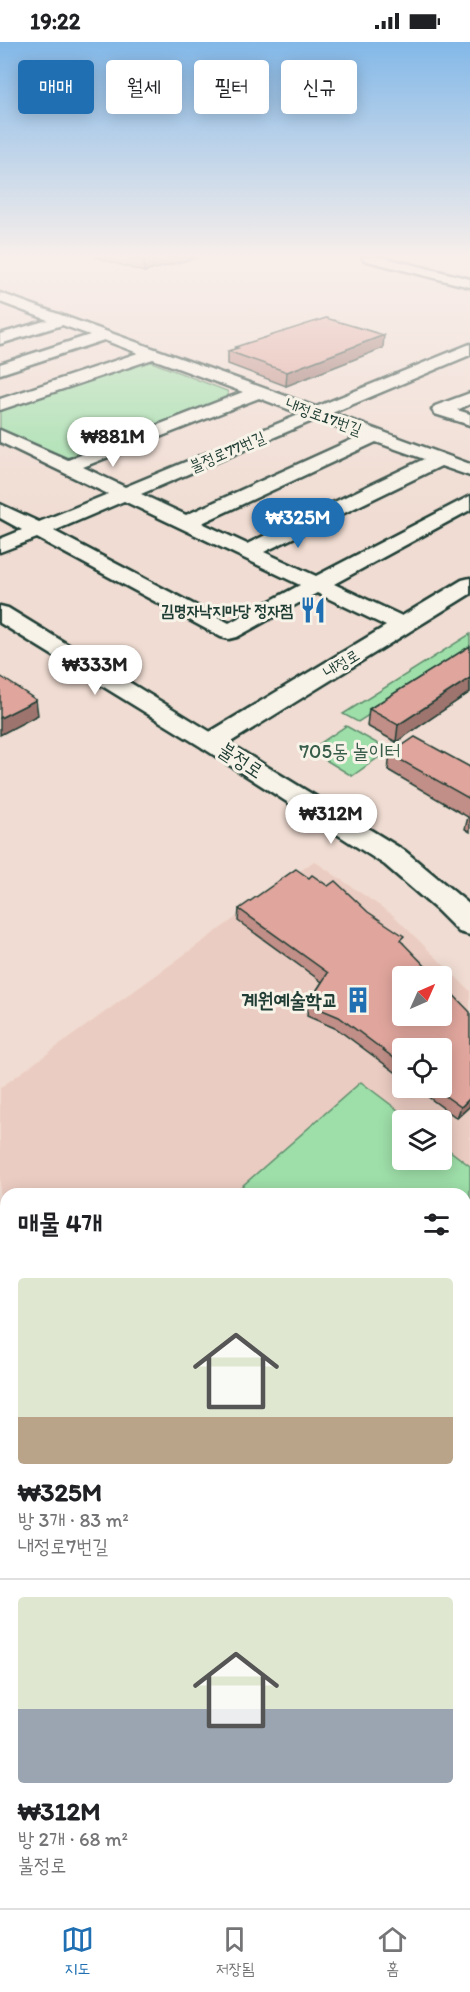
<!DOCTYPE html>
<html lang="ko">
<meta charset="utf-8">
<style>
:root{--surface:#fff;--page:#f6f6f6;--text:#202124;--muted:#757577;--line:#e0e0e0;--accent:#1f6fb2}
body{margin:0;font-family:Itim,"Poor Story",sans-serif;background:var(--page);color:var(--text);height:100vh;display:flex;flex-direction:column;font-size:22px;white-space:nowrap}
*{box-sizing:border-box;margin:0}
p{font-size:20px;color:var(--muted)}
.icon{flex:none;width:33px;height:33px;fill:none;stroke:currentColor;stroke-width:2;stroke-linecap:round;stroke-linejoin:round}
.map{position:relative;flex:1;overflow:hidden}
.side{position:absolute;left:0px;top:1146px;width:471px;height:720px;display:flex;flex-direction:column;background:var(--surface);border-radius:18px 18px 0 0;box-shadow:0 3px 15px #0003}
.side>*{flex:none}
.banner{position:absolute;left:18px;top:18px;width:435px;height:54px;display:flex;gap:12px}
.needle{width:39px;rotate:45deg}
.fabs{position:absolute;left:392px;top:924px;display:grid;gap:12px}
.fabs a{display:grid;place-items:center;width:60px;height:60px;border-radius:6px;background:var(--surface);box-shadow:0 3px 15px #0003;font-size:30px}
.price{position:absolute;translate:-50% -51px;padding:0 14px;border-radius:21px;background:#fff;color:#222;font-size:20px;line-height:39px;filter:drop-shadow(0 2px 3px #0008)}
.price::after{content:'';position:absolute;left:50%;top:36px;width:18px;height:14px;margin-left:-9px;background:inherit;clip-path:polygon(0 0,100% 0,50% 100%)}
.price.selected{background:var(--accent);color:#fff}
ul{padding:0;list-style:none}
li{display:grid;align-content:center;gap:12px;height:318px;padding:0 18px}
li+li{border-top:2px solid var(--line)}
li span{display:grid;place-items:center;height:186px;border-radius:6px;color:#555}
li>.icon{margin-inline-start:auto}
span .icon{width:108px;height:108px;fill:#fffc;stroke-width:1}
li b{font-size:26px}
h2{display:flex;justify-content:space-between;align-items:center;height:72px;padding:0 18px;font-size:26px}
.pill{padding:0 21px;border-radius:6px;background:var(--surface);box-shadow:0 3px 15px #0003;font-size:21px;line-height:54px}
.pill.selected{background:var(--accent);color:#fff}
.status{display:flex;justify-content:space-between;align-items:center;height:42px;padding:0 30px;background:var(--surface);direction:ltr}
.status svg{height:16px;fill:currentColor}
.tabs{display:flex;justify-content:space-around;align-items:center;height:84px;border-top:2px solid var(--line);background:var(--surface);font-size:16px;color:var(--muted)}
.tabs a{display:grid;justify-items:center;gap:3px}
.tabs .selected{color:var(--accent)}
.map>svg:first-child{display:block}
.built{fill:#ebccc2;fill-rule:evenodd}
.green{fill:#9edfa9;stroke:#5e8e6e;stroke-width:1.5}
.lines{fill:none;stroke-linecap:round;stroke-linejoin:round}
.minor-casing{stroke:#1f3d34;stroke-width:5}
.major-casing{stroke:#1f3d34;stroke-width:5}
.minor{fill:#f7f3e8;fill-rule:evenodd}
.major{fill:#f7f3e8;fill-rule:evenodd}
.wall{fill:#c18f87;stroke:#1f3d34;stroke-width:1.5}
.shaded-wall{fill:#9d746e;stroke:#1f3d34;stroke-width:1.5}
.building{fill:#e0a69d;stroke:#1f3d34;stroke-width:1.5}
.labels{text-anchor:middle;stroke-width:6;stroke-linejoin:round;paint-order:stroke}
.far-street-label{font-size:16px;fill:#1f3d34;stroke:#f7f3e8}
.far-poi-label{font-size:16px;font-weight:bold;fill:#1f3d34;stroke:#f7f3e8;text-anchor:end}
.park-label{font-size:20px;fill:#385d4b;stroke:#f7f3e8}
.street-label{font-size:20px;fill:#1f3d34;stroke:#f7f3e8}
.poi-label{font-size:20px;font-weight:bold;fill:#1f3d34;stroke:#f7f3e8;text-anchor:end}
</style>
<div class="status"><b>19:22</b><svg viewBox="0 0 49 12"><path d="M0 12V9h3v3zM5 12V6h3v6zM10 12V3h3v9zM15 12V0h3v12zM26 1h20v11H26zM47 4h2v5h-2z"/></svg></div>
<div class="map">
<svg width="470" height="1866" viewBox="0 0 470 1866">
<rect width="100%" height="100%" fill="#f0dcd2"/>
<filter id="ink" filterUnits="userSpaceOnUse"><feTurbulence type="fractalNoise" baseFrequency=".0167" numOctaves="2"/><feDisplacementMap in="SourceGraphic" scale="12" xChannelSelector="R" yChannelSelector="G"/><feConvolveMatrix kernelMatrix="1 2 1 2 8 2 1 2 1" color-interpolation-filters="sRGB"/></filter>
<g filter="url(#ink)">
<!-- built -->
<path class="built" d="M314 819 393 873 470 949V1463L465 1470V1152H6V1639L0 1636V1046ZM402 934H441V974H402ZM402 1006H441V1046H402ZM402 1078H441V1118H402Z"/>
<!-- green -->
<path class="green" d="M140 319H149L227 349 229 355 56 420 0 390V367Z
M470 592V608L358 680 343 672Z
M346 684 389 708 352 734 324 717 319 702Z
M361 1040 411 1078H402V1118H441V1102L470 1124V1189L465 1194V1152H233Z
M470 1637V1866H369L364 1860H465V1644Z"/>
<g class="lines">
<!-- minor casing -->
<g class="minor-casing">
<path id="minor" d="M362 215H382L470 237V245L364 218Z
M0 251 316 365 470 302V313L332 371 470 422V434L441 424 264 510 316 534 470 454V468L334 542 402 574 462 538 470 536V552L221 706 212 708 203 706 199 700 203 694 386 584 317 551 237 595 229 597 221 595 37 496 0 510V497L22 488 0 476V462L39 480 108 452 0 400V388L68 418 243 350 153 317 0 368V357L138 311 104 298 0 332V322L90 293 62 283 0 302V292L48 278 0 260ZM259 356 301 372 125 445 83 425ZM317 377 360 394 186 473 141 452ZM376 400 424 417 247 502 202 481ZM124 459 300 543 229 581 54 489Z
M470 351V362L457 368 470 372V383L435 372 432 368 435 364Z
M470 1521V1575L465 1577V1523Z
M215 1860H275L273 1866H213Z"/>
</g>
<!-- major casing -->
<g class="major-casing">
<path id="major" d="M0 564 8 566 405 809 470 863V893L459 890 437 868 385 823 203 706 0 581Z"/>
</g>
<!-- minor -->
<use href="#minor" class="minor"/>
<!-- major -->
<use href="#major" class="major"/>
</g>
<!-- wall -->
<path class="wall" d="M95 215H198L144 230Z
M235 305 383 306 286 344 228 322V309L235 307Z
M470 604V650L396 700 367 684 369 667Z
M390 712 470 725V790L465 787 468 775 388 728Z
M239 867 403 901 470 1064 457 1076 416 1046H441L402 1006V1035L337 987 307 974 308 962 322 940 238 879Z"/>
<!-- shaded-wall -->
<path class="shaded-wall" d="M157 215H198L144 230V218Z
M384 293 383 306 286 344 287 330Z
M470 636V650L396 700 398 683Z
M36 658 38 673 0 693V676Z
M470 1056V1064L457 1076 461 1065Z
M0 1826 6 1829V1832L0 1829Z
M74 1860H82L97 1866H89Z"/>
<!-- building -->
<path class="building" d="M132 215H157L144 218Z
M326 276 384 293 287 330 228 309 238 306 235 305Z
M470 604V636L398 683 369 667Z
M0 634 36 658 0 676Z
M415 695 470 725V757L390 712Z
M296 827 309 836 312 833 328 844 335 839 368 870 404 894 400 898 435 934H402V974H441V940L470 970V1056L461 1065 434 1046H441V1006H402V1022L339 975 308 962 328 931 239 867Z
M0 1829 6 1832V1860H74L89 1866H0Z"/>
</g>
<!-- sky -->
<linearGradient id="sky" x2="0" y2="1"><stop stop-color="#83b8e8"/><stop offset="0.45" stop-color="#f8efeb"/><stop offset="1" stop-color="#f8efeb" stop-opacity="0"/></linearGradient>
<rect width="470" height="476" fill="url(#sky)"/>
<!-- icons -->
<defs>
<g id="restaurant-bare" transform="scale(2.07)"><path d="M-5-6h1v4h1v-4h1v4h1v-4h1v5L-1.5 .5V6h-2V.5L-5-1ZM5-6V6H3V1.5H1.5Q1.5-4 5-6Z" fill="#1f6fb2" stroke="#f7f3e8" stroke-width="2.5" paint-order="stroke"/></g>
<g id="building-bare" transform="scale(2.07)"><path d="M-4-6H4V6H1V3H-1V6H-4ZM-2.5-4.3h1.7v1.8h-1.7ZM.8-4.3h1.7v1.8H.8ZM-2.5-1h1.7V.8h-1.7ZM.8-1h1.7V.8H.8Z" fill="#1f6fb2" stroke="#f7f3e8" stroke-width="2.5" paint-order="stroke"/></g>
</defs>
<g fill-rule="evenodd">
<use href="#restaurant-bare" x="313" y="568"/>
<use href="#building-bare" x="358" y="958"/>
</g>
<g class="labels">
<!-- far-street labels -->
<g class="far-street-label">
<text transform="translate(324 374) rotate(20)" y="6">내정로17번길</text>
<text transform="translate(227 409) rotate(-23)" y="6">불정로77번길</text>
<text transform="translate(341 621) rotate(-32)" y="6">내정로</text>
</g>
<!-- far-poi labels -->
<g class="far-poi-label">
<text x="293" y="574">김명자낙지마당 정자점</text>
</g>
<!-- park labels -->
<g class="park-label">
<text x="350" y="716">705동 놀이터</text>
</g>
<!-- street labels -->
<g class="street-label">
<text transform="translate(241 718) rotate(33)" y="7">불정로</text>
</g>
<!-- poi labels -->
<g class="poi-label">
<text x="338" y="965">계원예술학교</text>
</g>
</g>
</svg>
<div class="fabs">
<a><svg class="needle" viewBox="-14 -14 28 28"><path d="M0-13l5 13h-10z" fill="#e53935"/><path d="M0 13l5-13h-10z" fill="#757577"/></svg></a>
<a><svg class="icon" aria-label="locate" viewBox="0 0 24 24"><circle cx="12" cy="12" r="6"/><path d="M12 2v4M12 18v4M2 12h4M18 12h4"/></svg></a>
<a><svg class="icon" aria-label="layers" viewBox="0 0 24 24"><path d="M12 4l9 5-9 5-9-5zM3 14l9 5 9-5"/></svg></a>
</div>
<b class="price" style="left:113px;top:426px">₩881M</b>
<b class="price selected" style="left:298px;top:507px">₩325M</b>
<b class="price" style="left:95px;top:654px">₩333M</b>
<b class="price" style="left:331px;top:803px">₩312M</b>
<div class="banner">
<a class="pill selected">매매</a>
<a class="pill">월세</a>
<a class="pill">필터</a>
<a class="pill">신규</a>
</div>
<section class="side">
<h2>매물 4개<svg class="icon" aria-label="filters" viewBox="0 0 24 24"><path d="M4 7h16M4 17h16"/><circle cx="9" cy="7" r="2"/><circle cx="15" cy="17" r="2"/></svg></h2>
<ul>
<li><span style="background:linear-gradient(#dfe7d0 75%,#b9a48a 0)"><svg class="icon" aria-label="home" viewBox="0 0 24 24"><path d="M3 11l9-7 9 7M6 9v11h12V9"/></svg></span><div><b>₩325M</b><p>방 3개 · 83 m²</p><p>내정로7번길</p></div></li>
<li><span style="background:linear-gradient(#dfe7d0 60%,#9aa5b1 0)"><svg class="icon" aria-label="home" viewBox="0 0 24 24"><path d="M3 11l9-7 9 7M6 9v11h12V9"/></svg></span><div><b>₩312M</b><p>방 2개 · 68 m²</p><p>불정로</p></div></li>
</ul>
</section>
</div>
<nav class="tabs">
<a class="selected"><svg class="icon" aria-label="map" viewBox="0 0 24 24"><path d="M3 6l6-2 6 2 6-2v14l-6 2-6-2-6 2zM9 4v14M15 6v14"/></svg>지도</a>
<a><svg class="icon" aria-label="saved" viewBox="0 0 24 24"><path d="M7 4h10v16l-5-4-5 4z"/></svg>저장됨</a>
<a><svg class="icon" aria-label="home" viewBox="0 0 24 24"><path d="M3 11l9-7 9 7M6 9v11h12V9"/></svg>홈</a>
</nav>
